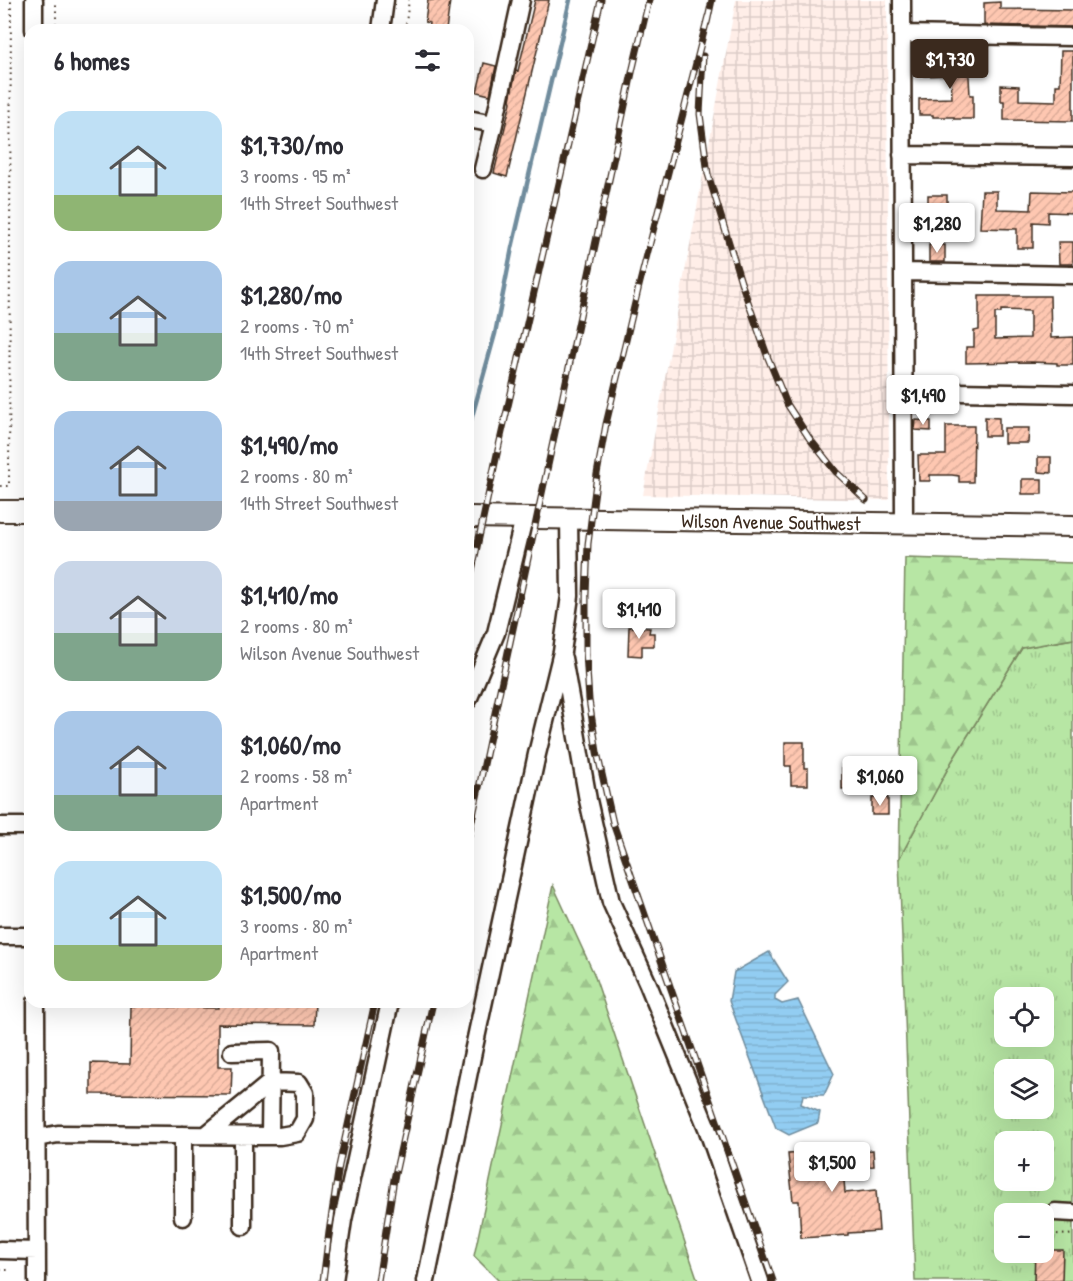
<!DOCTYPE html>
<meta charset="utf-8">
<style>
:root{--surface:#fff;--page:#f7f7f7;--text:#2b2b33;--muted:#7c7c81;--accent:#3b2a1e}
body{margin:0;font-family:"Patrick Hand",sans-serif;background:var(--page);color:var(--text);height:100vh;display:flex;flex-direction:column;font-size:22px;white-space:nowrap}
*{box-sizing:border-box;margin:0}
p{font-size:20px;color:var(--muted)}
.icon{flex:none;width:33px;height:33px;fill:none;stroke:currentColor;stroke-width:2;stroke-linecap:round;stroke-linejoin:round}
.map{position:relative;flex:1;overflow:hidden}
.side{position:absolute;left:24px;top:24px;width:450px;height:984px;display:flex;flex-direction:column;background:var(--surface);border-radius:18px;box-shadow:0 6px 24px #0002}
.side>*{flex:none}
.tools{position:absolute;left:994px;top:987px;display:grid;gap:12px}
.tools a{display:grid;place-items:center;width:60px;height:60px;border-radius:12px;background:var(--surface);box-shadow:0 6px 24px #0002;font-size:30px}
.price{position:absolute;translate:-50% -51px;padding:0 14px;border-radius:6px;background:#fff;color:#222;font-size:20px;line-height:39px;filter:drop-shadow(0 2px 3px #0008)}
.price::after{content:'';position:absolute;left:50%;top:36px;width:18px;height:14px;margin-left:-9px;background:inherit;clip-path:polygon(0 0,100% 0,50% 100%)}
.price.current{background:var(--accent);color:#fff}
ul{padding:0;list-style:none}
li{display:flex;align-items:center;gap:18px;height:150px;padding:0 30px}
li span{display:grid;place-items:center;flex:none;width:168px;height:120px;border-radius:18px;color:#555}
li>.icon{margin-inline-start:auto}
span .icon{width:72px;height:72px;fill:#fffc;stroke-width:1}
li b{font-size:26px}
h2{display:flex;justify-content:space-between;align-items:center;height:72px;padding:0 30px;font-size:26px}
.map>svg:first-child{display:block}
.industrial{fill:url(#industrial-grid)}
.grass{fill:url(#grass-tufts);stroke:#798861;stroke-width:1.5;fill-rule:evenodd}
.forest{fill:url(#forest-firs);stroke:#798861;stroke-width:1.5}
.water{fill:url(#water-rules);stroke:#6f8c9d;stroke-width:1.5}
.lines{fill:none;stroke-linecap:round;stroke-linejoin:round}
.stream{stroke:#6f8c9d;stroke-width:4.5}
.building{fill:url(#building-hatch);stroke:#3b2a1e;stroke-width:1.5;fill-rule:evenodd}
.minor-casing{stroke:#3b2a1e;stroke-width:21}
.major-casing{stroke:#3b2a1e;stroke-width:24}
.path{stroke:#3b2a1e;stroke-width:2;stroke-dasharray:1.5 4.5;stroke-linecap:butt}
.minor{stroke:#fff;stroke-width:16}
.major{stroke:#fff;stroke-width:20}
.rail-casing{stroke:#3b2a1e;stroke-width:7}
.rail{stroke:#fff;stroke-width:4.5;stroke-dasharray:14;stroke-linecap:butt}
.labels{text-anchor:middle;stroke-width:4.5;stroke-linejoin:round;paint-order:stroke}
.street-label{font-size:20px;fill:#3b2a1e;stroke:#fff}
</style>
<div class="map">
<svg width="1073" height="1281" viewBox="0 0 1073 1281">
<defs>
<pattern id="industrial-grid" width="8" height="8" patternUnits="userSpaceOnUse" patternTransform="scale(1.5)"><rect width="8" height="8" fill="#ffeee8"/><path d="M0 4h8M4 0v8" fill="none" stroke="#dbccc7"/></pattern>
<pattern id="grass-tufts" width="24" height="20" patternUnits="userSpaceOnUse" patternTransform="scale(1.5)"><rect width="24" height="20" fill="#b7e6a4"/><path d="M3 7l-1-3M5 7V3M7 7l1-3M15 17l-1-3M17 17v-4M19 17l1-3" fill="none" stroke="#9ec58d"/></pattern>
<pattern id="forest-firs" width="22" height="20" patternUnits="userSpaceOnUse" patternTransform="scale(1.5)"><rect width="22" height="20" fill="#b7e6a4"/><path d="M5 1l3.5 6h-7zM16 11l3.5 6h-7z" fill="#9ec58d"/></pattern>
<pattern id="water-rules" width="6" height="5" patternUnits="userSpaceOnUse" patternTransform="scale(1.5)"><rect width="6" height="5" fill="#92cdf2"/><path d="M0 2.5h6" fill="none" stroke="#7fb0cf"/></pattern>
<pattern id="building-hatch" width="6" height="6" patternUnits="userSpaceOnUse" patternTransform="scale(1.5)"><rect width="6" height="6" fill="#fec7b1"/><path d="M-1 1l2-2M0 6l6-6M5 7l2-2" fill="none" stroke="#dbab98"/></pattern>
</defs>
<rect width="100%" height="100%" fill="#fff"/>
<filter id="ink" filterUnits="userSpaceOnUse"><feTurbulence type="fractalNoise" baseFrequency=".0167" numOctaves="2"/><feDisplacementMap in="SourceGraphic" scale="12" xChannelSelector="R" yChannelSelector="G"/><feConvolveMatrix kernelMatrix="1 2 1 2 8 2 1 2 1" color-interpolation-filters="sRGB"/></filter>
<g filter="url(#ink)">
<!-- industrial -->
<path class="industrial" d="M736 0H887L889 500 643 495Z"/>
<!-- grass -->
<path class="grass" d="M1073 639V1281H915L899 859 952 761 1022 648ZM1005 998H1044V1036H1005ZM1005 1070H1044V1108H1005ZM1005 1142H1044V1180H1005ZM1005 1214H1044V1252H1005Z"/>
<!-- forest -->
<path class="forest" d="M905 558 1073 563V639L1022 648 952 761 899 859Z
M553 885 594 974 698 1281H499L474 1256Z"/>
<!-- water -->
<path class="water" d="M769 952 788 982 775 995V1000L782 1004 798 1000 834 1074 824 1095H803L801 1104 820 1112 818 1123 789 1135 776 1128 729 1001 734 972Z"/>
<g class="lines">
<!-- stream -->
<path class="stream" d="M468 424 471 420 495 334 512 248 570 0"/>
</g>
<!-- building -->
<path class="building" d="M428 0 450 1 446 30H428L429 23 425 22Z
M535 0H549L507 177 494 173 511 102 510 100 516 70 518 71Z
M1000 2V9L1073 10V27L984 25V3Z
M1061 51H1073V121L1004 120V101H1001V85L1019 86V100L1056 101V85H1060Z
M925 59H968L970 95H973V119H954V117H933V115H919V99L952 98 951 75 925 76Z
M484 63 496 66 490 95 477 92Z
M982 191H997V209L1031 210 1032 191 1073 192V213L1048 212V223L1033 222V248H1017V229L980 228Z
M928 195H947V221L928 222Z
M1058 242H1073V264H1059Z
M929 245H945V262H929Z
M979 296H1050L1051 338 1073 337V365H1057V363L1031 362 966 363V347H974V331L979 330ZM1001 310 1030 311V338L995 339V313H1001Z
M985 417 999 418V436H985Z
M916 420 931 421V431L915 430Z
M946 426H974L973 482H959V476L952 475H930V481H919L918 455H946Z
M1004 428H1029L1028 443H1004Z
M1038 457H1051V473L1038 472Z
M1022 479H1042V494H1022Z
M629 627 650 628 649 633H654V646H642V656L628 655Z
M785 742H804V768H808V785H791V766H785Z
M859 760V767H866L867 788 842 789V765H844V761Z
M872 798H888V815H872Z
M218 1002H315L314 1025 218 1024V1067H232L231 1095 91 1094V1063L130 1064 131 1006 218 1008Z
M843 1145 844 1152 873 1150 874 1166 843 1168 845 1193 876 1190 879 1231 848 1233V1235L801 1238 799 1201H793L788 1154 821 1152V1146Z
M1044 1250H1063L1062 1281H1034L1035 1252H1044Z"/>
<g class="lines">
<!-- minor casing -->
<g class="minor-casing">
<path id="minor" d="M902 0 904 524
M34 30V0
M381 30 385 0
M902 34 1073 37
M468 119 494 124 521 0
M902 155 1073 157
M483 169 494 124
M903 272 1073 275
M903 391 1073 394
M563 658 588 800 611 902 648 984 707 1128 760 1281
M468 700 496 633 524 518
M0 826H30
M0 936H30
M36 1002 37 1281
M232 1052 271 1051 270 1136
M183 1135V1217
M243 1136V1226
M37 1138 58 1134 280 1136 297 1133 305 1119V1093L299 1083 271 1082 206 1135
M1055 1212 1073 1213
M0 1250 37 1251
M334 1281 343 1220 390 1002
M426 1281 473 1052 537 754 562 652 570 596 569 518"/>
</g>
<!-- major casing -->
<g class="major-casing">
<path id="major" d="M0 511H30
M468 517 1073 526"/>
</g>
<!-- path -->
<path class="path" d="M56 30V0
M405 30 409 0
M0 486H9L11 0
M1045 1233 1068 1235 1073 1234
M0 1270H9"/>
<!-- minor -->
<use href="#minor" class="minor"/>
<!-- major -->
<use href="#major" class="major"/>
<!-- rail casing -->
<g class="rail-casing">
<path id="rail" d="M708 16 639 286 606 424 597 474 588 544 586 595V653L589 700 597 752 613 823 773 1281
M707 23 712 0
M703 56 700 114 708 174 741 282 768 358 787 404 809 438 836 472 866 500
M468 589 497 454 601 0
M468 839 633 68 649 0
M323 1281 329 1232 339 1166 375 1002
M378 1281 394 1179 433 1002"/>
</g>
<!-- rail -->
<use href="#rail" class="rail"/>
</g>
</g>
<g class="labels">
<!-- street labels -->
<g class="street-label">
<text transform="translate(771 522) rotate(1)" y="7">Wilson Avenue Southwest</text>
</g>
</g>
</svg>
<div class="tools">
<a><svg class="icon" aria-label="locate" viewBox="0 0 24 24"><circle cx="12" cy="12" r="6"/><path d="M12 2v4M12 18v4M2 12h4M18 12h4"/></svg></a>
<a><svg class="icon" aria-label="layers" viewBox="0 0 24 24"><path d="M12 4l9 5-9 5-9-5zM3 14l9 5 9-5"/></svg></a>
<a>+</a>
<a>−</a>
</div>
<b class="price current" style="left:950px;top:90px">$1,730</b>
<b class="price" style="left:937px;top:254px">$1,280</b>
<b class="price" style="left:923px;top:426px">$1,490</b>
<b class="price" style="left:639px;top:640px">$1,410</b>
<b class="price" style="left:880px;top:807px">$1,060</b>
<b class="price" style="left:832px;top:1193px">$1,500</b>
<section class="side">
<h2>6 homes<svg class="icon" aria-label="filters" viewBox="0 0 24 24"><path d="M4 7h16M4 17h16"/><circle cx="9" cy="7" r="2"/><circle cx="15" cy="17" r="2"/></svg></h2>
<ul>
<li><span style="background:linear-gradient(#bfe0f5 70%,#8fb573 0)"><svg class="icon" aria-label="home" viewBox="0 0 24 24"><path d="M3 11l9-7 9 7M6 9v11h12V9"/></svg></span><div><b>$1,730/mo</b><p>3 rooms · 95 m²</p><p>14th Street Southwest</p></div></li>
<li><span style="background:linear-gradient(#a9c7e8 60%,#7fa58c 0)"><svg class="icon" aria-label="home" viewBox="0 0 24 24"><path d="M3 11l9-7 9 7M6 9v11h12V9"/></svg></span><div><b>$1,280/mo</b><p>2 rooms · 70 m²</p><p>14th Street Southwest</p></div></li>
<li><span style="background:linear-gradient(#a9c7e8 75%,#9aa5b1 0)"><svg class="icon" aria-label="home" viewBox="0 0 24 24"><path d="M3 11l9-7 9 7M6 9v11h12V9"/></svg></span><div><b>$1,490/mo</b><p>2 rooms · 80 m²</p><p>14th Street Southwest</p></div></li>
<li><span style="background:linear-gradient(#c9d6e8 60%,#7fa58c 0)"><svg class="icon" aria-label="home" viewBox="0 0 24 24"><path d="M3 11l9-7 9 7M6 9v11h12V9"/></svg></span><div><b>$1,410/mo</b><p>2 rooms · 80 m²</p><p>Wilson Avenue Southwest</p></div></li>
<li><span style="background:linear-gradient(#a9c7e8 70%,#7fa58c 0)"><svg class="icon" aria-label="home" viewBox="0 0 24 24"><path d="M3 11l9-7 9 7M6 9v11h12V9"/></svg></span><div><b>$1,060/mo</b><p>2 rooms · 58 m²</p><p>Apartment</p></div></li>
<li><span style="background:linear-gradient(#bfe0f5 70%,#8fb573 0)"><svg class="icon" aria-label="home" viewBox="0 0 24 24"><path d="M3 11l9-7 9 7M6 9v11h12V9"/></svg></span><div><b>$1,500/mo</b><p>3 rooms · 80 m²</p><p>Apartment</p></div></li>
</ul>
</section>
</div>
